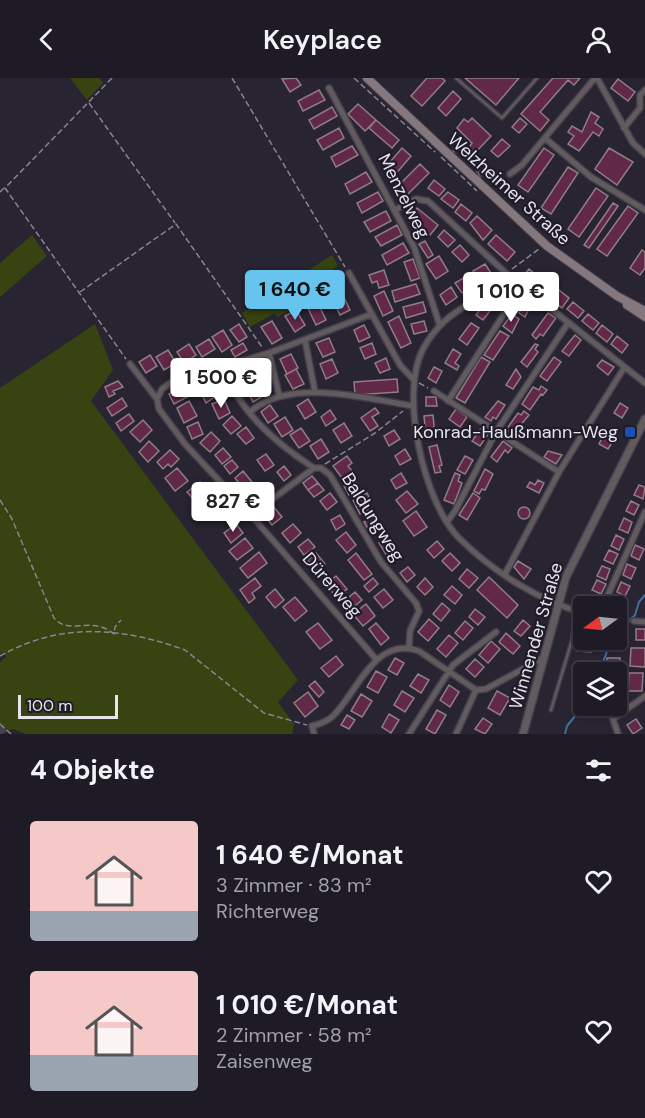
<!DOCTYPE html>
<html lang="de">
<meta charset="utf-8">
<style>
:root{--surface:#1f1b26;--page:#27242e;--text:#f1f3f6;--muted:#a1a1a7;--line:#3c3943;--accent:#66c4ef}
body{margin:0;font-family:"DM Sans",sans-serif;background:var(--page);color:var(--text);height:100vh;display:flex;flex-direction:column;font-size:22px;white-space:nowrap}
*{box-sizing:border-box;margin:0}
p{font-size:20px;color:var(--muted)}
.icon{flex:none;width:33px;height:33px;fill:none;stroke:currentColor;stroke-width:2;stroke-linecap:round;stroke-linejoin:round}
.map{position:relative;height:656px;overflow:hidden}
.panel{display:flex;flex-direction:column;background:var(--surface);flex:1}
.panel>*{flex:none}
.needle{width:39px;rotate:255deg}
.buttons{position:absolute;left:573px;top:518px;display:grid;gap:12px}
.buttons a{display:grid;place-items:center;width:54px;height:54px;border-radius:6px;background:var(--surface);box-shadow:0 2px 4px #0004,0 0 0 2px var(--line);font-size:30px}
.scale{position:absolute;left:18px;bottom:15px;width:100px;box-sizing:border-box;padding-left:6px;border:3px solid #e7e4ee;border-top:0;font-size:16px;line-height:21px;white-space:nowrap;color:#e7e4ee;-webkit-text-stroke:4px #1f1b28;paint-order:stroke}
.price{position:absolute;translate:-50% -51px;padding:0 14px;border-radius:6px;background:#fff;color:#222;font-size:20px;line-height:39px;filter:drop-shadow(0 2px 3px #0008)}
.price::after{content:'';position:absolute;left:50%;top:36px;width:18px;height:14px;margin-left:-9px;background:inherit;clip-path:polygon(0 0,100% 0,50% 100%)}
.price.on{background:var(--accent);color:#111}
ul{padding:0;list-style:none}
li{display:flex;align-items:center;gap:18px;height:150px;padding:0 30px}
li span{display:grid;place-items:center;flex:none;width:168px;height:120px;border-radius:6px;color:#555}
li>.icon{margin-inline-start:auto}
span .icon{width:72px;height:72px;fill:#fffc;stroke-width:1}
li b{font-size:26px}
h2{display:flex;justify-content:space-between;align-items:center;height:72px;padding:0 30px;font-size:26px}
header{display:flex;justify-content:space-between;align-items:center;height:78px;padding:0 30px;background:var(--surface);font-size:27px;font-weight:600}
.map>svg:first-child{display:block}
.green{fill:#384312}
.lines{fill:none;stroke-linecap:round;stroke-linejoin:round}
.stream{stroke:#406f9f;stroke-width:2}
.building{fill:#612847;stroke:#907d86;stroke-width:1.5}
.trunk-tunnel{stroke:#46414e;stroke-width:8;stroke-dasharray:8 4;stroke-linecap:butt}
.service-casing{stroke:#443f4c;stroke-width:5}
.minor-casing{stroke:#443f4c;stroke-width:8}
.tertiary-casing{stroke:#443f4c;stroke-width:10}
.secondary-casing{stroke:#443f4c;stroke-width:10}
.path{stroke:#888490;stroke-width:1.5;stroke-dasharray:6 3;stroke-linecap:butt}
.service{stroke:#625b5e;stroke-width:2}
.minor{stroke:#625b5e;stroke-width:5}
.tertiary{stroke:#625b5e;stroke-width:7}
.secondary{stroke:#84777d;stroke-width:8}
.transit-dot{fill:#1a4fb4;stroke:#1f1b28;stroke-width:2}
.labels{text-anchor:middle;stroke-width:4.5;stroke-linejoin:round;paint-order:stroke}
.street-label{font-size:18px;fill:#e7e4ee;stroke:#1f1b28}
.poi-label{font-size:18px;fill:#e7e4ee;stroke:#1f1b28;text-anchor:end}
</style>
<header><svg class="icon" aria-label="back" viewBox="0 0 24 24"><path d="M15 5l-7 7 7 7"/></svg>Keyplace<svg class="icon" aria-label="person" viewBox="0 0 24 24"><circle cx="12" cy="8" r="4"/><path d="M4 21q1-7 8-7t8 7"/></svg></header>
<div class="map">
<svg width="645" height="656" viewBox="0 0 645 656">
<rect width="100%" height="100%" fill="#292432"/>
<!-- green -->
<path class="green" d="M70 0H99L103 5 87 22Z
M32 157 47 178 0 219V185Z
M332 177 338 188 325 197 334 210 277 239 275 235 250 249 242 235Z
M95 246 113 292 91 323 298 602 278 624 294 646 292 656H26L13 651 0 656V584L6 579 4 574 0 576V310Z"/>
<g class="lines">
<!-- stream -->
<path class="stream" d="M616 556 635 537 639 524 645 517
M599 594 612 561
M565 656 567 648 584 627"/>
</g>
<!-- building -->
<path class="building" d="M296 0 301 7 290 14 282 1Z
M427 0H442L445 3 422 28 411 18Z
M465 0H519L496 27Z
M553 0H580L574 7 568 2 540 34 549 42 540 53 521 36Z
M618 1 635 14 628 23 611 10Z
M319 12 325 22 303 33 298 23Z
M453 13 461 21 446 38 438 30Z
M358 26 376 42 365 53 348 36Z
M332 29 337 38 314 51 309 42Z
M591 34 599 39 595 45 603 51 599 58 593 54 579 73 568 66 574 58 568 54 572 48 582 54Z
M472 40 491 58 475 75 469 70 472 65 457 50 464 41 468 44Z
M520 40 527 46 519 55 512 49Z
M376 42 399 62 392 70 369 50Z
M339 50 344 60 323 72 317 62Z
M502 61 510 68 498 79 491 73Z
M352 68 358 77 336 89 331 79Z
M402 70 411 78 394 98 385 90Z
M544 70 554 77 528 114 518 107Z
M609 70 633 84 617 107 595 91Z
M420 86 429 95 406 118 397 109Z
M568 89 578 95 551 136 541 130Z
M366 94 372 104 350 116 345 106Z
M434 102 445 111 439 118 428 110Z
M596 110 608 118 579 159 568 151Z
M378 114 383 123 362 135 357 125Z
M448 114 459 122 453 130 441 121Z
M613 125 618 128 589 170 584 167Z
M461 126 472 135 466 143 455 134Z
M628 128 638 135 607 178 597 171Z
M417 130 438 147 430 157 409 140Z
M386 133 391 143 370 154 364 144Z
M477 138 492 152 483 162 470 145Z
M397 147 402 157 381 168 375 159Z
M444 152 455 162 448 169 438 159Z
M496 157 515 174 507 183 488 166Z
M425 163 433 177 428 180 419 166Z
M403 165 409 175 387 187 382 177Z
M460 167 469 177 462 184 452 174Z
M642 172 645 174V190L640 197 630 190Z
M439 178 448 193 436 201 426 186Z
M413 181 420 200 411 203 404 184Z
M485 186 491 195 480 203 473 193Z
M529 191 540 200 534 207 523 198Z
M384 192 389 207 379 210 377 203 372 205 369 197Z
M467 198 473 208 462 215 455 205Z
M545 201 569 220 562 230 538 211Z
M416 206 420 216 395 224 392 213Z
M501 208 509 215 500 224 492 217Z
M339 209 350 232 340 237 329 214Z
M451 209 457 219 446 227 440 217Z
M384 213 393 233 383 238 374 218Z
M316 221 326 242 316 247 306 226Z
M527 221 537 227 534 231 530 229 525 239 519 235Z
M423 224 426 234 406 240 403 229Z
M485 224 493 229 483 242 476 237Z
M573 224 584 233 578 240 567 231Z
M296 232 305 247 295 254 285 238Z
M548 235 556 240 543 258 540 256 536 261 532 257Z
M512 236 519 241 512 255 503 248Z
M588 236 599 245 593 252 582 243Z
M399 238 411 265 401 270 388 244Z
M272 243 282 260 272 266 261 249Z
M424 243 427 253 414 256 411 246Z
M471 245 479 250 467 267 459 261Z
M239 246 247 259 239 264 230 252Z
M364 247 370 259 359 264 354 252Z
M602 247 613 256 607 264 596 255Z
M223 252 232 267 222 274 212 259Z
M500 253 509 258 493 282 484 277Z
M575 257 581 262 569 278 562 273Z
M617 258 628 267 622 275 611 266Z
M329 260 335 274 323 279 316 265Z
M209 261 215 271 202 279 196 269Z
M243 265 247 272 235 279 231 272Z
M372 265 376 276 365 281 360 270Z
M189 266 196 277 184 285 177 274Z
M535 266 538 267 535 271 538 274 527 289 521 284Z
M453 271 461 276 455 285 459 288 457 292 445 285Z
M168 272 176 285 164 292 156 279Z
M291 276 298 290 287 296 280 281Z
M150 277 157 288 146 295 139 284Z
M481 279 490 284 465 325 456 320Z
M554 279 561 284 547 303 540 298Z
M386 280 390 291 380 295 375 285Z
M332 281 338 295 326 301 320 286Z
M602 282 614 289 608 297 597 288Z
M252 288 260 302 246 310 238 295Z
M434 289 442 293 436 305 428 300Z
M296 291 304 306 293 311 285 297Z
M516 291 521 299 513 311 506 307Z
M397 301 398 314 355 317 354 304Z
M118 303 123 309 113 313 115 316 109 319 105 309Z
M209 304 216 318 206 325 199 311Z
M258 304 265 317 253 324 246 310Z
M541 308 547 312 543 317 541 316 530 332 522 326 533 309 539 312Z
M181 309 187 319 174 326 169 316Z
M426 319H436L437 328H426Z
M122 320 127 328 112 338 107 330Z
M224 321 230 335 219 341 212 326Z
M308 321 316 334 305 341 297 328Z
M189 323 197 338 184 345 177 330Z
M498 323 505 327 496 341 493 339 491 343 485 339Z
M620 325 628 330 622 340 614 335Z
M270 327 278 338 268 345 261 334Z
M375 330 379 335 372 339 378 348 370 353 361 340Z
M456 331 467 339 460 349 449 341Z
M330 332 336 341 326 348 321 339Z
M524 333 529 337 513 356 506 352 518 335 521 337Z
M129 336 134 343 121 353 116 345Z
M433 337 435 358 426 359 424 338Z
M232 338 241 348 231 356 223 347Z
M285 339 293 352 282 359 274 346Z
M143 342 152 352 140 364 130 354Z
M198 344 203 356 192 361 187 349Z
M344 345 352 358 341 365 333 352Z
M246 349 254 360 246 366 237 356Z
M482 349 489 355 480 368 472 363Z
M301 350 310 363 299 370 290 357Z
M394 352 400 361 389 368 384 358Z
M211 354 220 363 210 374 200 365Z
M603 358 613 363 608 371 599 366Z
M321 361 329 374 318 381 310 368Z
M149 363 159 373 148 384 139 374Z
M503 363 512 370 508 375 505 372 497 384 491 379Z
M437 367 442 387 439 388 441 394 435 395 429 369Z
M223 370 231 379 222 386 215 377Z
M405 371 411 381 400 387 395 378Z
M170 372 179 381 171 389 168 386 163 391 157 384Z
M548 373 562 377 556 386 544 379Z
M266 376 274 387 265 393 257 382Z
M347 378 352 385 348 388 352 393 342 400 333 388Z
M465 378 473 382 465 396 457 392Z
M232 382 238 389 230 396 224 388Z
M284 388 291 397 284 403 277 394Z
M177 390 188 403 175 413 165 400Z
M485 391 493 396 485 412 482 411 479 416 474 413Z
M243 393 252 404 244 411 235 400Z
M401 395 407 405 396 411 391 402Z
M455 395 460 397 458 403 462 405 454 426 444 422Z
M312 398 318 405 308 412 303 405Z
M354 401 360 411 349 417 344 408Z
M538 402 544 405 539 415 527 409 530 404 535 407Z
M200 404 207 414 195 423 187 414Z
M318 405 324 412 314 419 308 412Z
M639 407 645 409 643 421 634 417Z
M255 410 264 421 256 427 247 417Z
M407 413 418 426 406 435 396 422Z
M330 415 337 424 327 432 320 423Z
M367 415 371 423 365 426 368 432 360 436 353 422Z
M473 415 480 420 467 442 459 437Z
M208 422 216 431 203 441 195 432Z
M631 423 639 427 634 437 626 433Z
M273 428 282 439 272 447 263 436Z
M518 435a6 6 0 1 1 12 0a6 6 0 1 1-12 0Z
M416 433 427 449 414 458 403 443Z
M340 437 345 446 336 452 331 442Z
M373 439 380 451 371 456 364 444Z
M624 440 632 444 628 455 619 451Z
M236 446 243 455 231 465 224 455Z
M293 446 301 455 290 465 282 455Z
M346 454 356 467 347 475 336 462Z
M616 457 624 461 619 472 611 468Z
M388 458 396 471 387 478 379 465Z
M245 460 253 470 237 482 229 473Z
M308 461 315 469 304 477 298 469Z
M437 463 444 471 434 480 427 472Z
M635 467 644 471 639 482 631 478Z
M609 472 618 476 613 486 604 482Z
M259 474 267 485 248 500 240 490Z
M316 475 325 486 317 493 308 482Z
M356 475 372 496 364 502 348 482Z
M450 475 460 485 452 493 442 483Z
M518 483 531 491 524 501 514 489Z
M627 486 636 490 631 501 623 497Z
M602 488 610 491 606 502 597 498Z
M408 489 415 497 407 504 400 495Z
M467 491 478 500 469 510 459 501Z
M336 498 347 511 336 519 326 506Z
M489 499 518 527 507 540 477 512Z
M255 500 261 508 252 515 255 520 249 525 240 512Z
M373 500 378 506 369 514 364 508Z
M425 500 433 509 425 517 417 509Z
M597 502 606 506 601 516 592 512Z
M621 504 630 508 625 518 617 514Z
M452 508 462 517 455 526 444 517Z
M275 511 284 522 275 530 266 519Z
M384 511 393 522 383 530 374 519Z
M355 514 362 522 350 532 343 524Z
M588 517 597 521 593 528 583 527Z
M295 519 307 533 295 543 283 529Z
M442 525 450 532 441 543 433 536Z
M366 526 375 538 363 548 353 536Z
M475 531 485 539 478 547 469 539Z
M429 541 439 550 428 563 418 554Z
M523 542 530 548 521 558 514 553Z
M465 543 473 550 463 562 455 555Z
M318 545 332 562 320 571 306 554Z
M376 545 389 560 381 567 369 551Z
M636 551H645V562H636Z
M506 555 520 568 513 576 499 564Z
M578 556 584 557 586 567 591 568V574L577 573Z
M449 557 458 565 446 579 437 571Z
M491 563 500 571 488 585 479 577Z
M631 570H645V589L630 588Z
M336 578 343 587 329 599 321 590Z
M395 580 404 585 397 597 388 592Z
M607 580H620L619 603 616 602V594H607Z
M475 581 484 589 475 599 466 591Z
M376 593 387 599 378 615 367 609Z
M629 595H643L642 613H628Z
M418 596 429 602 421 615 410 608Z
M315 603 324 614 319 619 309 608Z
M449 607 459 614 450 629 440 622Z
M402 613 414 620 405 634 394 627Z
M497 613 510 620 500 637 488 630Z
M308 614 318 628 305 639 294 625Z
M361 616 372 623 362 639 351 633Z
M437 632 446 637 435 656 426 651Z
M389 636 399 642 391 655 382 649Z
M347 637 355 642 349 651 341 647Z
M483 640 492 646 485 656 475 651Z
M636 641 642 650 633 656 627 647Z"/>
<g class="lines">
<!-- trunk-tunnel -->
<path class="trunk-tunnel" d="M0 648 3 656"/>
<!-- service casing -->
<g class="service-casing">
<path id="service" d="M456 0 502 40 537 0
M450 76 461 68 476 83 480 102
M551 632 572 562 576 533"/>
</g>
<!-- minor casing -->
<g class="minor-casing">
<path id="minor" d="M597 0 633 65 645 76
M329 10 414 169 439 245
M624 50 640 30V17L645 12
M545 60 591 99 645 132
M510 96 522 87 595 0
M395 132 416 121 428 123 507 196 645 305
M349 195 400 287 413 301
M507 196C478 227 445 230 423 271 399 316 424 425 459 460 492 493 539 523 584 535
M305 262 315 314
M269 275 279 317
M130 286 157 321 159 331 185 366 251 437 376 581
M224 289C237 332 277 366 314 390H321L330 397 381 484 416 525 419 533 410 553 409 569
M434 313 559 394
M157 321 162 311 173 303 269 275 372 236
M448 323 522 208
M250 334C289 299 365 320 413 328
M251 437 314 390
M447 444 455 433 496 354 568 245
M505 496 559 394 624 290
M603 528 645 434
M616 541 626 543
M634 543 645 544
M476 612 486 611 543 580
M314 656 312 648C320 646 327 644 333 638 357 615 375 557 419 573L476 612
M409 656 453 587 496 554
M456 656 476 612
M618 656 613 641 645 618"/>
</g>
<!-- tertiary casing -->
<g class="tertiary-casing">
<path id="tertiary" d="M523 656 566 499 645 341"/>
</g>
<!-- secondary casing -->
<g class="secondary-casing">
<path id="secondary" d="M367 0 547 168 617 218 645 233
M627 227 645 239"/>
</g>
<!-- path -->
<path class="path" d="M112 0 5 110 126 281
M232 0 345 189
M354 0 435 74
M89 25 175 145
M441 79 477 113
M482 91 503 96
M0 114 4 110
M512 191 539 171
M80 214 176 146 262 269
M419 305 428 310
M325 386 375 355 403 333
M0 422 12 441 54 540C69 558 91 537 114 556L115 549 121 542
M0 578C60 544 122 549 185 572L264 635 307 647
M0 646 11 656"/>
<!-- service -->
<use href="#service" class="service"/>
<!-- minor -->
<use href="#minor" class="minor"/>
<!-- tertiary -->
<use href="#tertiary" class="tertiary"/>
<!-- secondary -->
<use href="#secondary" class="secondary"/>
</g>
<!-- markers -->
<rect class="transit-dot" x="624" y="348" width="12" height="12" rx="3"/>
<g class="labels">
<!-- street labels -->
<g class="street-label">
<text transform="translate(509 111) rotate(42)" y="6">Welzheimer Straße</text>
<text transform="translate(404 118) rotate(63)" y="6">Menzelweg</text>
<text transform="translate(373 439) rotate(58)" y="6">Baldungweg</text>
<text transform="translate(332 507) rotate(49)" y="6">Dürerweg</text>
<text transform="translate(536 558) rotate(-74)" y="6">Winnender Straße</text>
</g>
<!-- poi labels -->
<g class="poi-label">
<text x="618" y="360">Konrad-Haußmann-Weg</text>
</g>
</g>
</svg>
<div class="buttons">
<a><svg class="needle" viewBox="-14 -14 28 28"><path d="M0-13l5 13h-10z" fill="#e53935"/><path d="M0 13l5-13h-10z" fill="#a1a1a7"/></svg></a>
<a><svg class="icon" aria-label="layers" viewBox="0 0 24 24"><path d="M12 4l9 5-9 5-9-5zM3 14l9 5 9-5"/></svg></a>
</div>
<div class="scale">100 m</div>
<b class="price on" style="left:295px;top:243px">1 640 €</b>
<b class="price" style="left:511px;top:245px">1 010 €</b>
<b class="price" style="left:221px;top:331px">1 500 €</b>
<b class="price" style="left:233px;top:455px">827 €</b>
</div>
<section class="panel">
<h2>4 Objekte<svg class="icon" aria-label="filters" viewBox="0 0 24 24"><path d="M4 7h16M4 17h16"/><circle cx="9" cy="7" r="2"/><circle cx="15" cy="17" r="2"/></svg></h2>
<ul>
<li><span style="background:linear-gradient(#f6c9c9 75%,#9aa5b1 0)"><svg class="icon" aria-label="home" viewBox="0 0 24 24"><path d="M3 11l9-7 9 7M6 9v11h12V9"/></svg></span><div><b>1 640 €/Monat</b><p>3 Zimmer · 83 m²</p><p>Richterweg</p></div><svg class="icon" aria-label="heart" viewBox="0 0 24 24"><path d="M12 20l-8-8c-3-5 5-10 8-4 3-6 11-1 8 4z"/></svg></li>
<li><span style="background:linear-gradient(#f6c9c9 70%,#9aa5b1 0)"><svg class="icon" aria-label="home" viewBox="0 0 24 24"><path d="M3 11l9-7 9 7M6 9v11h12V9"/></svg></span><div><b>1 010 €/Monat</b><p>2 Zimmer · 58 m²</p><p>Zaisenweg</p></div><svg class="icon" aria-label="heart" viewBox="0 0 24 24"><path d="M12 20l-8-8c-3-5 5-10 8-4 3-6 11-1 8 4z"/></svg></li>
</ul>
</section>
